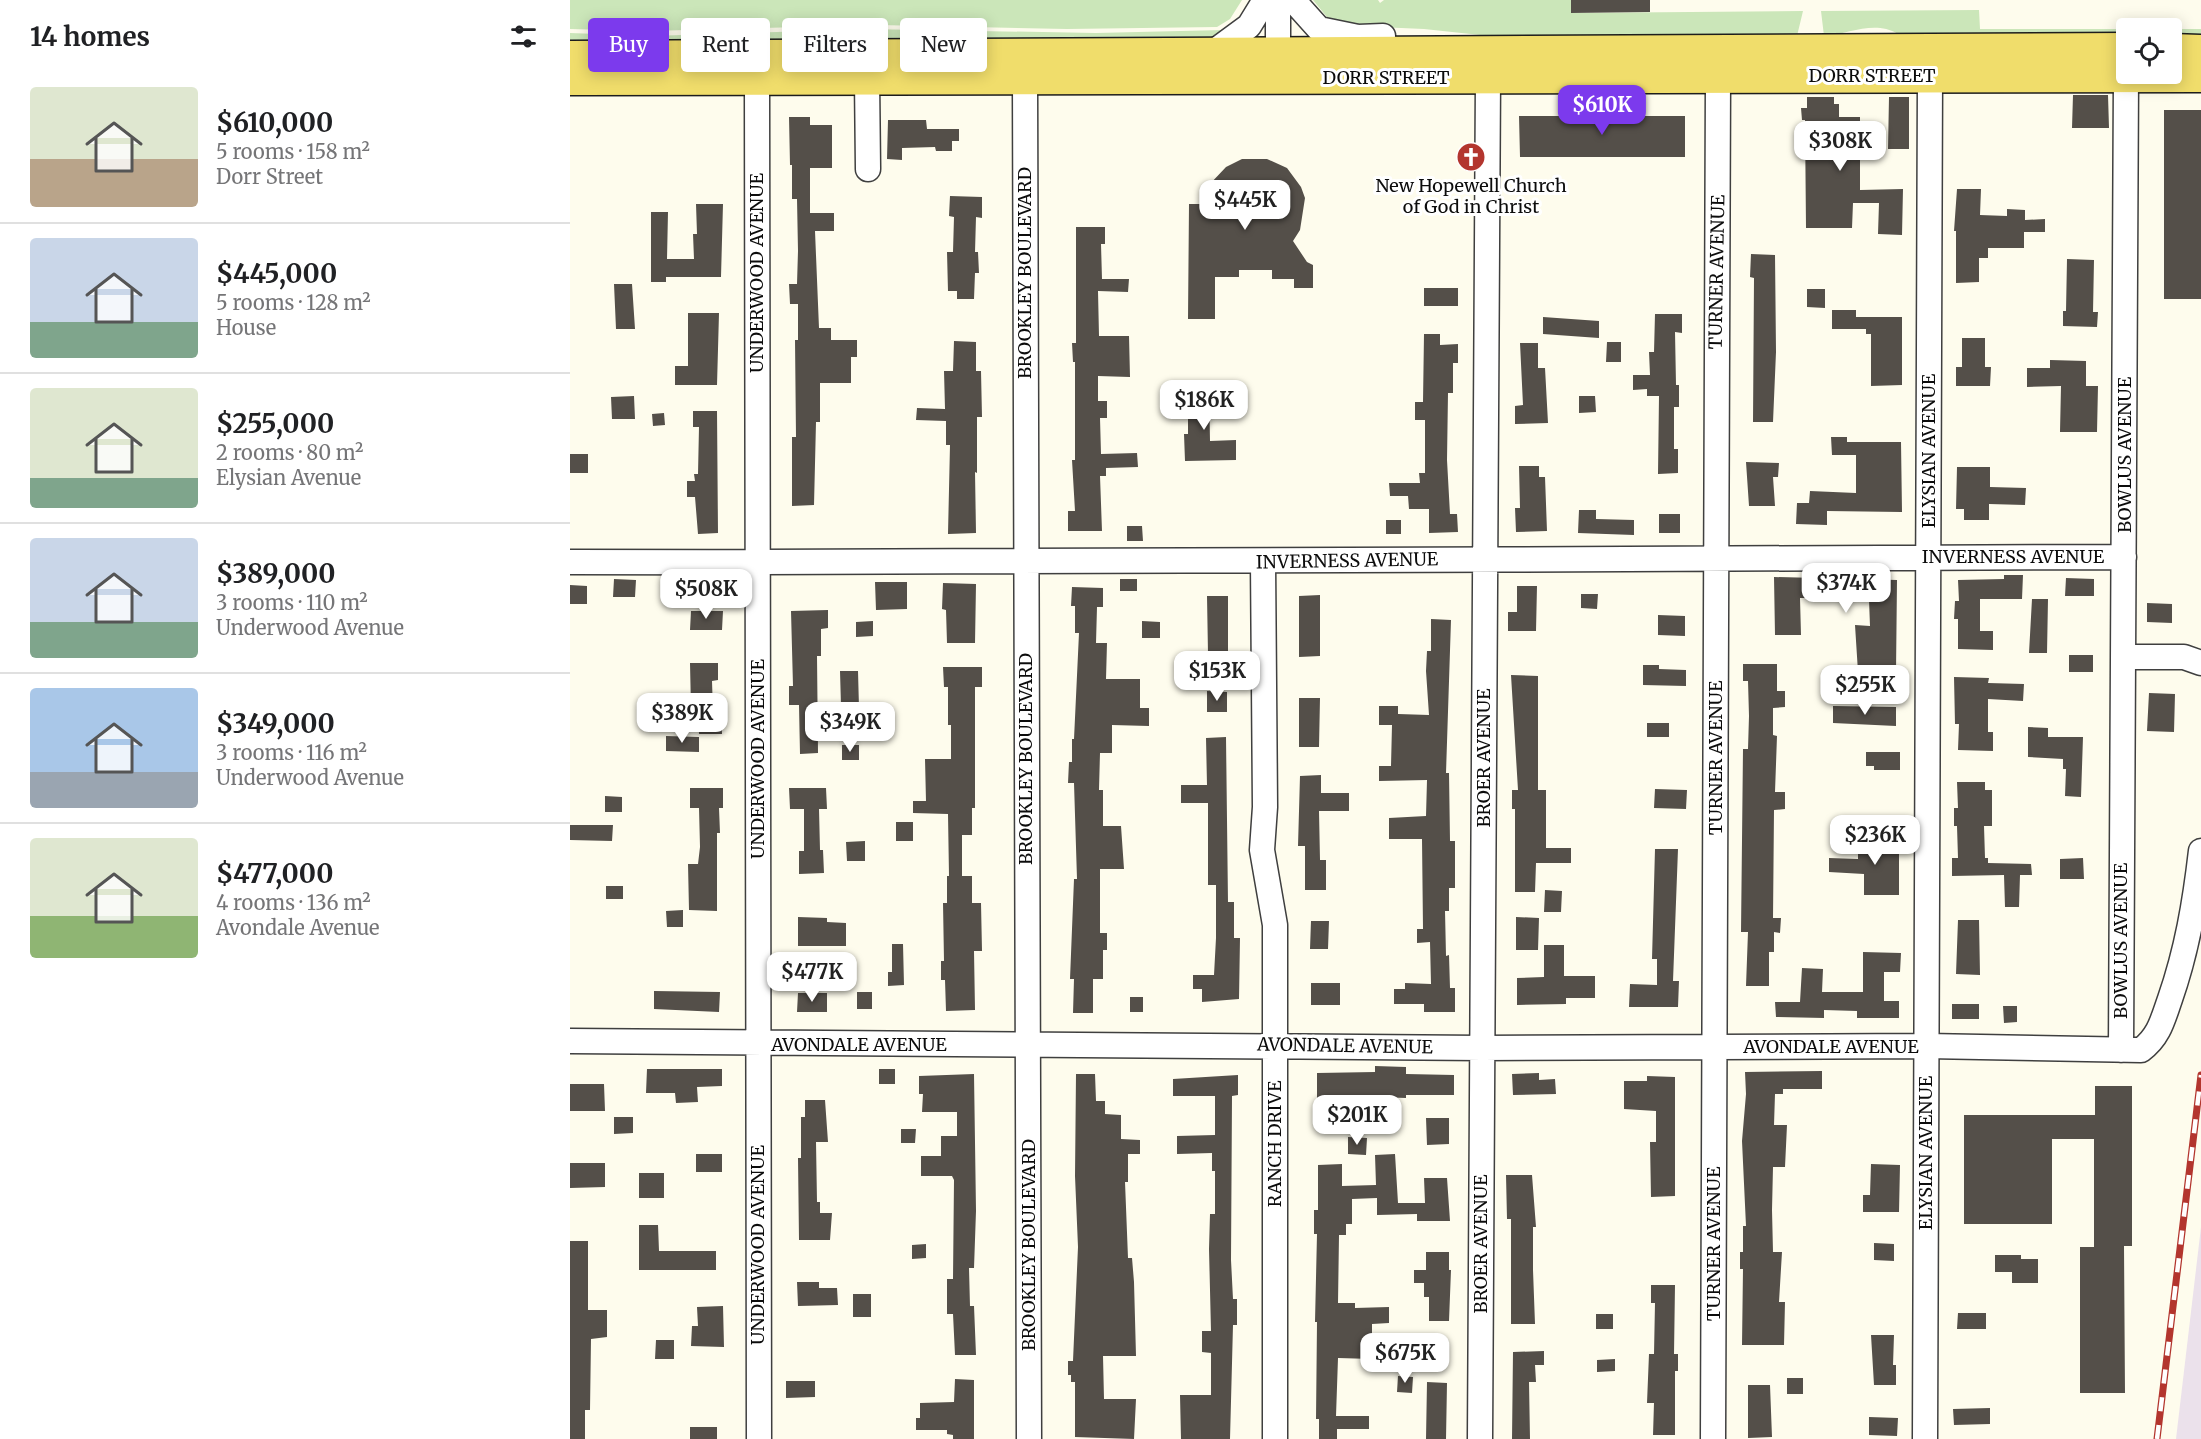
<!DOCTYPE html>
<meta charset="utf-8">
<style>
:root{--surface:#fff;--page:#f2f2f2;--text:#202124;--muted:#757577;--line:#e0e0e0;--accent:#7c3aed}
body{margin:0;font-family:Merriweather,serif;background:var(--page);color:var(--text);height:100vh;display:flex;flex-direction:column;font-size:22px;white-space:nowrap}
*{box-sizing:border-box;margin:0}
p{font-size:20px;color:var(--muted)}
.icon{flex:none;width:33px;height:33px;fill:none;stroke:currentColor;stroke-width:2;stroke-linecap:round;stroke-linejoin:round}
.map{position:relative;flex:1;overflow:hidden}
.panel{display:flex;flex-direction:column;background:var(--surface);width:570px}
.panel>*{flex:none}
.banner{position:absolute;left:18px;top:18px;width:570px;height:54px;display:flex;gap:12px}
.controls{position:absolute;left:1546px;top:18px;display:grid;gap:12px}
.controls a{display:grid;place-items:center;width:66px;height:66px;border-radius:6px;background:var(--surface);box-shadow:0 3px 15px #0003;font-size:30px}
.price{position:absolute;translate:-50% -51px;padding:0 14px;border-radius:12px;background:#fff;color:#222;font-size:20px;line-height:39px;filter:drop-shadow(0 2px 3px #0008)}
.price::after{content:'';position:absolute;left:50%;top:36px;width:18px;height:14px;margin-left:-9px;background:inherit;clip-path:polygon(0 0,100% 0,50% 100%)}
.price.current{background:var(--accent);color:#fff}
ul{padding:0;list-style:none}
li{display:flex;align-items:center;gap:18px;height:150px;padding:0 30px}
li+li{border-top:2px solid var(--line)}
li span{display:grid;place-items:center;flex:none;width:168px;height:120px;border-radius:6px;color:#555}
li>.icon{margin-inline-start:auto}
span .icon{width:72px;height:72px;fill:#fffc;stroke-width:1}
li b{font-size:26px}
h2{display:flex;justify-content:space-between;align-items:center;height:72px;padding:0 30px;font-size:26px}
.tag{padding:0 21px;border-radius:6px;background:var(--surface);box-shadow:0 3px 15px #0003;font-size:21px;line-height:54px}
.tag.current{background:var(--accent);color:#fff}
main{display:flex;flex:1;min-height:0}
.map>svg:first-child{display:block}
.industrial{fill:#ebe1eb}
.green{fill:#cbe6b9}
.building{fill:#544f49}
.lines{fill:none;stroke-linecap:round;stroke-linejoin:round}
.minor-casing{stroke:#3f3f3f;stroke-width:27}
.major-casing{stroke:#1d1d1d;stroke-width:33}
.minor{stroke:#fff;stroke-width:24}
.major{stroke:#f0dd6b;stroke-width:30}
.rail-casing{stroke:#b3352e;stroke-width:7}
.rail{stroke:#fff;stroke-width:4.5;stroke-dasharray:14;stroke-linecap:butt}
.labels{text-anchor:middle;stroke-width:6;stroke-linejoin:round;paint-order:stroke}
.street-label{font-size:18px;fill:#0c0c0c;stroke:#fff}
.poi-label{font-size:18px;fill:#0c0c0c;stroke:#fff}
</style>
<main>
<section class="panel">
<h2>14 homes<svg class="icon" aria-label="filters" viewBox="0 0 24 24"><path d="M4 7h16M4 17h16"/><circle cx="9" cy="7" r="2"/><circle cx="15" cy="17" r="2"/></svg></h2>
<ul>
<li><span style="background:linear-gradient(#dfe7d0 60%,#b9a48a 0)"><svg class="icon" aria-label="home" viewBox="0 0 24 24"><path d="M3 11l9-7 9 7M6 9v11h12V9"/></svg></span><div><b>$610,000</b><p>5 rooms · 158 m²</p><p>Dorr Street</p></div></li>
<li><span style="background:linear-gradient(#c9d6e8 70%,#7fa58c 0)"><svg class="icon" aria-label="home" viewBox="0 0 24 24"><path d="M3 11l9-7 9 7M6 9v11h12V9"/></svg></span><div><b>$445,000</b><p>5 rooms · 128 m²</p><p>House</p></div></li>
<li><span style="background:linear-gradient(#dfe7d0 75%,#7fa58c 0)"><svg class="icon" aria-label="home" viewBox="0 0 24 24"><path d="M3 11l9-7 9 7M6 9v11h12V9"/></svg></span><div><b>$255,000</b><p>2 rooms · 80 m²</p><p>Elysian Avenue</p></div></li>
<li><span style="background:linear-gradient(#c9d6e8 70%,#7fa58c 0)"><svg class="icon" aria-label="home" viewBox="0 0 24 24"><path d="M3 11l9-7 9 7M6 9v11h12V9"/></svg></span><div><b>$389,000</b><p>3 rooms · 110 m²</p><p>Underwood Avenue</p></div></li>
<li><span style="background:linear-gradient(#a9c7e8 70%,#9aa5b1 0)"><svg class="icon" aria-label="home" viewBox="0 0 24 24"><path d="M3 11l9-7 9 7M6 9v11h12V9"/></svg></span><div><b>$349,000</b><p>3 rooms · 116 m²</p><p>Underwood Avenue</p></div></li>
<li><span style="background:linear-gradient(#dfe7d0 65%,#8fb573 0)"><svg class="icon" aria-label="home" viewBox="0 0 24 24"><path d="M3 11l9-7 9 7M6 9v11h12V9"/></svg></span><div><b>$477,000</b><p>4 rooms · 136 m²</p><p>Avondale Avenue</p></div></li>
</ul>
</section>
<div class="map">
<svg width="1631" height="1439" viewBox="0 0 1631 1439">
<rect width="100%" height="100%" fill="#fefced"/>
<!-- industrial -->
<path class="industrial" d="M1631 1227V1439H1606Z"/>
<!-- green -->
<path class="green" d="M0 0H672L660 19 647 27 497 29 309 25 78 31 0 29Z
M743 0H808L810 3 814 0H1001V13L1233 11 1227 36 929 37 854 29 785 26 757 17Z
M1409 10 1410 29H1557V36L1328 34C1304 20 1280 34 1254 36L1251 11Z
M295 29 526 33 653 30 648 38 0 44V33L82 36Z
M1602 29H1631V36H1602Z"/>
<!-- building -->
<path class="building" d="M1001 0H1080V12L1001 13Z
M1503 95H1538L1539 128H1502Z
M1237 97H1264V104H1269V117H1290V190L1333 189 1332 235 1308 234 1309 203H1283L1282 228H1236L1235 120H1232L1231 108H1237Z
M1319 97H1339V149H1318Z
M1594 110H1631V299H1594Z
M949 116H1115V157H950Z
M219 117H240V125H262V168H240V213H264V231H245L249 328H261V340H287V357H281V383H250V422H246L244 505 222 506V437H226L225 340H228V304H220L219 284H227L228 251 227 199H222V165H220Z
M318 120H356L357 129H389V141H382V151H366L365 147 332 148V160L317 159Z
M672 159H697L717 168 731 187 735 198 730 230 723 241 737 262 743 265V288H724V279H702V270H669V277H645V319H618L619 204H634L639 185 656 167Z
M1387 189H1411L1410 215 1437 216V209L1455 210V220L1475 219V232H1454V248H1418V258H1409V282L1386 283V231H1384Z
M380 196 412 197V218L406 217 405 252H408L409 273H405L404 299H387V291H378L377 252H383L384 217 379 216Z
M126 204H153L151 277H96V282H81V212H98L97 259H124L123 234H127Z
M506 227H535V244H531L532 279H559L558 292 528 291 529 336H559L560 377 528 376V401H537V418H530L531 454 567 453 568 467 536 468V476H530L532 531H498V511H505L502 460H505V362H503L502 343H506Z
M1181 254 1205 255 1206 352 1203 422H1183L1184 278 1180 277Z
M1497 259 1524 260 1523 312H1528L1527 327 1493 326V311H1496Z
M44 284H62L65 329H46Z
M854 288H888V306H854Z
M1237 289H1255V308L1237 307Z
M1262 310H1286V317H1332V385L1301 386V334H1296V329H1262Z
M118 313H149L147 385H105V366H118Z
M1085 314H1112V333L1105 332 1106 385H1109V407H1104V449H1108V473L1088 474 1089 396H1077V389L1063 390V375H1080L1079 352H1084Z
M973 317 1029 321V338L973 334Z
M854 334H870V345L888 344V363H883V393H878L877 460 880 514H887L888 532 859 533V509H839L838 496H820L819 483H850L849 473H855V420H845V402H853Z
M1392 338H1415V367H1421L1420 386H1386V367H1392Z
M384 341 406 342V371H411L412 417H407V473L405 472 406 533 378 534 380 445H376V421L346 420 347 408 375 409 374 371H383Z
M1037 342H1051V362H1036Z
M950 343H968V368H975L978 423 945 424V406L953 405Z
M1480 360 1516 361V386H1528L1527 432H1490L1491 386 1457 387V368H1480Z
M618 387H639L640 441 666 440V460L615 461 614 434H618Z
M64 396 65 419H42L41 397Z
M1009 396H1025L1026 412 1009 413Z
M123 411H147L148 533 128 534 125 497H117V481H125L124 474H128L129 427H123Z
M94 413 95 425 83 426 82 414Z
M1261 437H1277V442H1331L1332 512 1257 511V525L1226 524 1227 503H1239L1240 491 1286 493V455H1262Z
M0 454H18V473H0Z
M1176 462 1209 463 1208 477H1203L1205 506H1179Z
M949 466H969V477H975L977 531 946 532 945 508H950Z
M1387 467H1420V487L1456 488 1455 505 1419 504V520H1394V509H1386Z
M1009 510H1026V519L1064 520V535L1008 533Z
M1089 514H1110V533H1089Z
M816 520H831V534H816Z
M557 526H572L573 541H557Z
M1434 575H1453L1452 599H1410V631H1423V650L1388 649V619H1384L1385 601H1389L1388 580 1434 579Z
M1204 577 1327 580 1326 672H1288L1285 625 1300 626 1299 600 1294 598H1230L1231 635H1205Z
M1496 578 1524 579V596H1495Z
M44 579 66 580 65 597H43Z
M550 579H567V591H550Z
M305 582H337V609L306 610Z
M373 583 406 584 405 643H377L376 610 372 609Z
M0 585 17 586V604H0Z
M947 586H967L966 631H938V612H947Z
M502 587 533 588V607H527L526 643H537L536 679H570V708H579V726L542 725V753H530L529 790H533V826H551L554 869H530V933H537V950H533V979H523V1013H503L504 979H500L504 879H507L504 783H498L499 762H502V739H504L509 633H505V606H501Z
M1011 594H1028L1027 609 1011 608Z
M750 595V656L729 657V596Z
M637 596H658V653L638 654Z
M1462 599H1478L1477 653H1459Z
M1577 603 1602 604V623L1577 622Z
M258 610V628L251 629V656H247L248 753 230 754 229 705H219V686H223L221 611Z
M121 611H153L152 630H120Z
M1088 615 1115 616V636L1088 635Z
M861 619 881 620 876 773H879L880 841H885V888H879V911H875L876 956 879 955 880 988H885V1012H854V1004H824V989H835V983L861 984 860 942 847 943V929H853L852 839H819V818L856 816 857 780 809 781V766H821L822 725H809V706H828V714L859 715 856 671 857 651H861Z
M303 621V636L286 637V622Z
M572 621 590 622V638H572Z
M1499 655H1523V672H1499Z
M120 663H148V680L142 681 143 712H151L152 734H129L128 709H121Z
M1173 664H1207V691H1215V707L1203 708V735L1207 736 1205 792H1215V809L1204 810 1203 918H1211L1210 933 1204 932V952H1199V986H1176L1178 932H1171L1173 749H1178L1179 716 1178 681H1173Z
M1073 665H1089V669L1116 670V686L1073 685Z
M373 667H412V687H405V808H402V835H392V876H402V903H411L412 951H404L405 1010 376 1011 375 980H371V961H374L373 903H377V876H379L378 814 343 813V801H356L355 759H381V725H378V687H374Z
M270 671H288L289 708 273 709 271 706Z
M941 675 968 676V790H976V848H1001V863H966L965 892H945V809H942V790H948Z
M1384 677 1419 678 1418 683 1454 684 1453 701 1418 699V732H1423V751L1388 750 1389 724H1385Z
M637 691 657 692V712H637Z
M1579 693 1605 694 1604 732 1577 731Z
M729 698H750L749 747H729Z
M1263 706 1326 707V726L1263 723Z
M1077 723H1099V737H1077Z
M1458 727 1478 728V737H1513L1511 797 1495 796 1496 769H1493V759L1458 757Z
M96 736 129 737V752L96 751Z
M656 737 658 902H664V938H670L669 999 632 1002V989H623V975H644L646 938V885H638V803H611V785H637L636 738Z
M272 745H289V760H272Z
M1296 752H1330V770H1304V766H1296Z
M751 775V793H779V811H749L750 860H756V890H735V846H728L730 776Z
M1387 782H1415V790H1422V826H1414L1415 858H1418V863L1461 864 1462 875H1450L1449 907H1435L1434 875 1382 876V858H1388L1387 826H1384V808H1388Z
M120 788H153V808H149L150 833H147V911L119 910 118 864H128L130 847 129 808H120Z
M219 788H256L257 809H249L250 850H253L254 873 229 874V851H234V809H220Z
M1085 789 1117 790 1116 809 1084 808Z
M35 796 52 797V812H35Z
M326 822H343V841H326Z
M0 825H43L42 841 0 840Z
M1304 834H1329V895H1294V874L1259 872V858L1288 859V852H1304Z
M295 841V861H277L276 842Z
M1085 849H1108L1103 981H1109L1108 1007H1059L1060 984 1087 985V959H1082Z
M1513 858 1514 879H1490V859Z
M36 886H53V899H36Z
M975 890 992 891 991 912H974Z
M113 910V927H97L96 911Z
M228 917 257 918V922L276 923V946H228Z
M946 917 969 918 968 950H946Z
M1388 920H1409L1410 975 1386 974Z
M741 921H759L758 949H740Z
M322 944H333L334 985 318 986V972H322Z
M974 945H994V976H1025V998H996V1004L947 1005V978L974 977Z
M1293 952 1331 953 1330 972H1314V1001H1329V1018H1287V1011L1254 1010V1018L1206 1017 1205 1002H1230L1232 968 1253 969 1252 992H1293Z
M741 983H770V1005H741Z
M84 991 150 992 149 1012 84 1009Z
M287 992H302V1009H287Z
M228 993H257V1012H227Z
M560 997H573V1012H560Z
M1382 1004H1409V1019H1382Z
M1433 1006H1447V1022L1434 1023Z
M805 1066 836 1067V1074L884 1075V1095H836V1098L780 1096 779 1123H747V1073L805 1072Z
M77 1069H152V1086L127 1087 128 1102 106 1103 105 1093H76Z
M309 1069H325V1084H309Z
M1252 1071V1089H1213V1094H1205L1204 1125H1217L1215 1167H1203L1202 1210 1203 1252H1212L1209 1302H1215L1214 1345H1172L1173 1269H1170V1252H1173V1226H1176L1172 1141 1176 1094 1175 1072Z
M969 1073V1080L985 1079 986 1094 943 1095 942 1074Z
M404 1074 406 1211 404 1268H399L400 1306H404L406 1355H385L383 1314H377V1279H383L384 1180 382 1176H351V1156H371V1136H387V1112H352L353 1094H349V1076Z
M506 1074H525L526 1101H535V1114L551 1115V1139L570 1140V1154H558V1182H555L558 1258H562L564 1282 566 1356H533L534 1399H566L564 1439 505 1437V1382H501V1375H498V1361H503L508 1247 505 1176Z
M668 1075V1095L662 1096 661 1260 663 1299H667V1325H663L660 1439H611L610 1395H641V1353L632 1352V1331H641L639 1249 640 1214H645V1171H642V1153L607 1154V1136L645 1135V1096H603V1079Z
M1077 1076 1105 1077V1196L1081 1197 1080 1142H1086V1111L1054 1109V1081H1077Z
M0 1084H34L35 1111H0Z
M1525 1086H1562V1246H1554L1555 1393H1510V1247H1524V1139H1482V1224H1394V1115H1525Z
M235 1100H255L258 1142H246L247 1202H250V1213H262L260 1240H229L228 1158H231V1117H235Z
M44 1117H63V1133L44 1134Z
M856 1118H879V1144L857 1145Z
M331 1129H346L345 1143H331Z
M778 1137 797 1138 796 1155 778 1154Z
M126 1154H152V1172H126Z
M825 1154 828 1203H855L854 1178H877L880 1221H847V1214L807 1215V1198L782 1199V1224H776V1235H769L768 1303H785V1308L819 1307V1323L802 1324V1359L768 1358 766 1416H799V1429H767V1439H749V1419H746L747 1322H745L747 1234H744V1210H748V1165L772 1164V1186L806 1185 805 1155Z
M0 1163H35V1187L0 1188Z
M1301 1164 1330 1165 1329 1212H1293V1195H1300Z
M69 1173H94V1198H69Z
M936 1175H962L966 1227H963V1270L965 1324H941V1219H937Z
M69 1225H88L89 1251H146V1270H69Z
M0 1241H18V1310H37V1337L21 1339 20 1410H15V1439H0Z
M1304 1243 1324 1244V1261L1304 1260Z
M356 1244V1258L342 1259V1245Z
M856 1252H879V1270H881L879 1321H859V1297H854V1283H844V1270H856Z
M1425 1255H1451V1259H1468V1283H1442V1272H1425Z
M227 1282H249V1288H267L268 1305 228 1306Z
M1081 1285H1105L1104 1354H1108V1371H1105V1435H1083L1084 1403H1077L1079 1354H1084L1085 1303H1081Z
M283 1294H301V1317H283Z
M153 1306 154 1347 121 1346 122 1326H128L127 1307Z
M1388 1313H1416V1329H1387Z
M1026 1314H1043V1329H1026Z
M1301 1335H1324L1323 1365H1326V1385H1304Z
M86 1340H104V1359H85Z
M807 1349 822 1350V1368L806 1367Z
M974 1351V1365H965L966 1382H959L960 1439H942L943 1352Z
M1045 1359V1371L1027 1372V1360Z
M828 1376 843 1377 842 1393 827 1392Z
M1217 1378H1233V1394H1217Z
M385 1379 404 1380V1439H383V1435L377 1434V1430H346V1418H350V1403L384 1402Z
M216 1381H245V1397L216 1398Z
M857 1382 877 1383 876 1439H856Z
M1178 1385H1200L1202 1437 1178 1438Z
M1420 1408V1424L1384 1425 1383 1409Z
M1299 1417 1328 1418 1327 1436 1299 1435Z
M120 1427H147V1439H120Z"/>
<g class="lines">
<!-- minor casing -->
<g class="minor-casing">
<path id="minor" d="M708 0V67
M723 0 749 29 788 37 813 36
M645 51 679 26 695 0
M297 79 298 169
M455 79 459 1439
M187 80 189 1439
M0 562C518 563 1036 558 1554 557
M693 562 695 807 692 850 705 925V1439
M1554 657H1614L1631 663
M0 1041 912 1048 1357 1046 1571 1050C1589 1037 1593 1019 1600 999 1617 950 1625 903 1631 851
M1551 1050 1556 76
M910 1439 918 77
M1143 1439 1148 77
M1355 1439 1360 76"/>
</g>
<!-- major casing -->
<g class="major-casing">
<path id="major" d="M1602 49 1631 50
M0 56C519 52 1038 48 1557 48
M0 80 1631 77"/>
</g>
<!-- minor -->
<use href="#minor" class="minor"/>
<!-- major -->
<use href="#major" class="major"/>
<!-- rail casing -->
<g class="rail-casing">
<path id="rail" d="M1587 1439 1631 1075"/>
</g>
<!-- rail -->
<use href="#rail" class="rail"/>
</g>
<!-- icons -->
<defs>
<g id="church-disc" transform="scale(1.5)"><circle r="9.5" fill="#b3352e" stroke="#fff"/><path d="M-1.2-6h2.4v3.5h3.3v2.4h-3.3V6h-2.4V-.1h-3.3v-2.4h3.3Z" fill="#fff"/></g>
</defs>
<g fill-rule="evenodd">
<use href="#church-disc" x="901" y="157"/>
</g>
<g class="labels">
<!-- street labels -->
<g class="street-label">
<text x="1302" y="82">DORR STREET</text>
<text x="816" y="84">DORR STREET</text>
<text transform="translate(1147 272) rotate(-89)" y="6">TURNER AVENUE</text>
<text transform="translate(187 273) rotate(-90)" y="6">UNDERWOOD AVENUE</text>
<text transform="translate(455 273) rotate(-90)" y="6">BROOKLEY BOULEVARD</text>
<text transform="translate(1359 451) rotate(-90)" y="6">ELYSIAN AVENUE</text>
<text transform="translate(1555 455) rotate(-90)" y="6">BOWLUS AVENUE</text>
<text x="1443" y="563">INVERNESS AVENUE</text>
<text transform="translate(777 561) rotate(-1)" y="6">INVERNESS AVENUE</text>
<text transform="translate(914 758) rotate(-90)" y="6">BROER AVENUE</text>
<text transform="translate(1146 758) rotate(-90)" y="6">TURNER AVENUE</text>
<text transform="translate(188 759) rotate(-90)" y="6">UNDERWOOD AVENUE</text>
<text transform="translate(456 759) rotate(-90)" y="6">BROOKLEY BOULEVARD</text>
<text transform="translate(1551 941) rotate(-90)" y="6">BOWLUS AVENUE</text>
<text x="289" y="1051">AVONDALE AVENUE</text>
<text transform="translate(775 1046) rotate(1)" y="6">AVONDALE AVENUE</text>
<text x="1261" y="1053">AVONDALE AVENUE</text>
<text transform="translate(705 1144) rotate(-90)" y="6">RANCH DRIVE</text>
<text transform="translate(1356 1153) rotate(-90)" y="6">ELYSIAN AVENUE</text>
<text transform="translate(911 1244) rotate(-90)" y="6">BROER AVENUE</text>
<text transform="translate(1144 1244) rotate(-90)" y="6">TURNER AVENUE</text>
<text transform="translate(188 1245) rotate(-90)" y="6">UNDERWOOD AVENUE</text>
<text transform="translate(459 1245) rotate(-90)" y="6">BROOKLEY BOULEVARD</text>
</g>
<!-- poi labels -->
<g class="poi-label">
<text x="901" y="192">New Hopewell Church<tspan x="901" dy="21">of God in Christ</tspan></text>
</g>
</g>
</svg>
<div class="controls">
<a><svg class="icon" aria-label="locate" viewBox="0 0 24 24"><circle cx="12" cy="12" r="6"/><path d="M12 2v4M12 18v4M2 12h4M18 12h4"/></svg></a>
</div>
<b class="price current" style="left:1032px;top:136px">$610K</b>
<b class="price" style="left:1270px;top:172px">$308K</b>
<b class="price" style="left:675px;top:231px">$445K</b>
<b class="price" style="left:634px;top:431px">$186K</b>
<b class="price" style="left:1276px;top:614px">$374K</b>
<b class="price" style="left:136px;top:620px">$508K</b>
<b class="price" style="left:647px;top:702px">$153K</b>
<b class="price" style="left:1295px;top:716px">$255K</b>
<b class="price" style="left:112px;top:744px">$389K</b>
<b class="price" style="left:280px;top:753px">$349K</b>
<b class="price" style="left:1305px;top:866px">$236K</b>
<b class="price" style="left:242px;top:1003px">$477K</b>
<b class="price" style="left:787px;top:1146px">$201K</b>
<b class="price" style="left:835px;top:1384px">$675K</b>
<div class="banner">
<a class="tag current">Buy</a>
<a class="tag">Rent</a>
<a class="tag">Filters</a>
<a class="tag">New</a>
</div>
</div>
</main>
